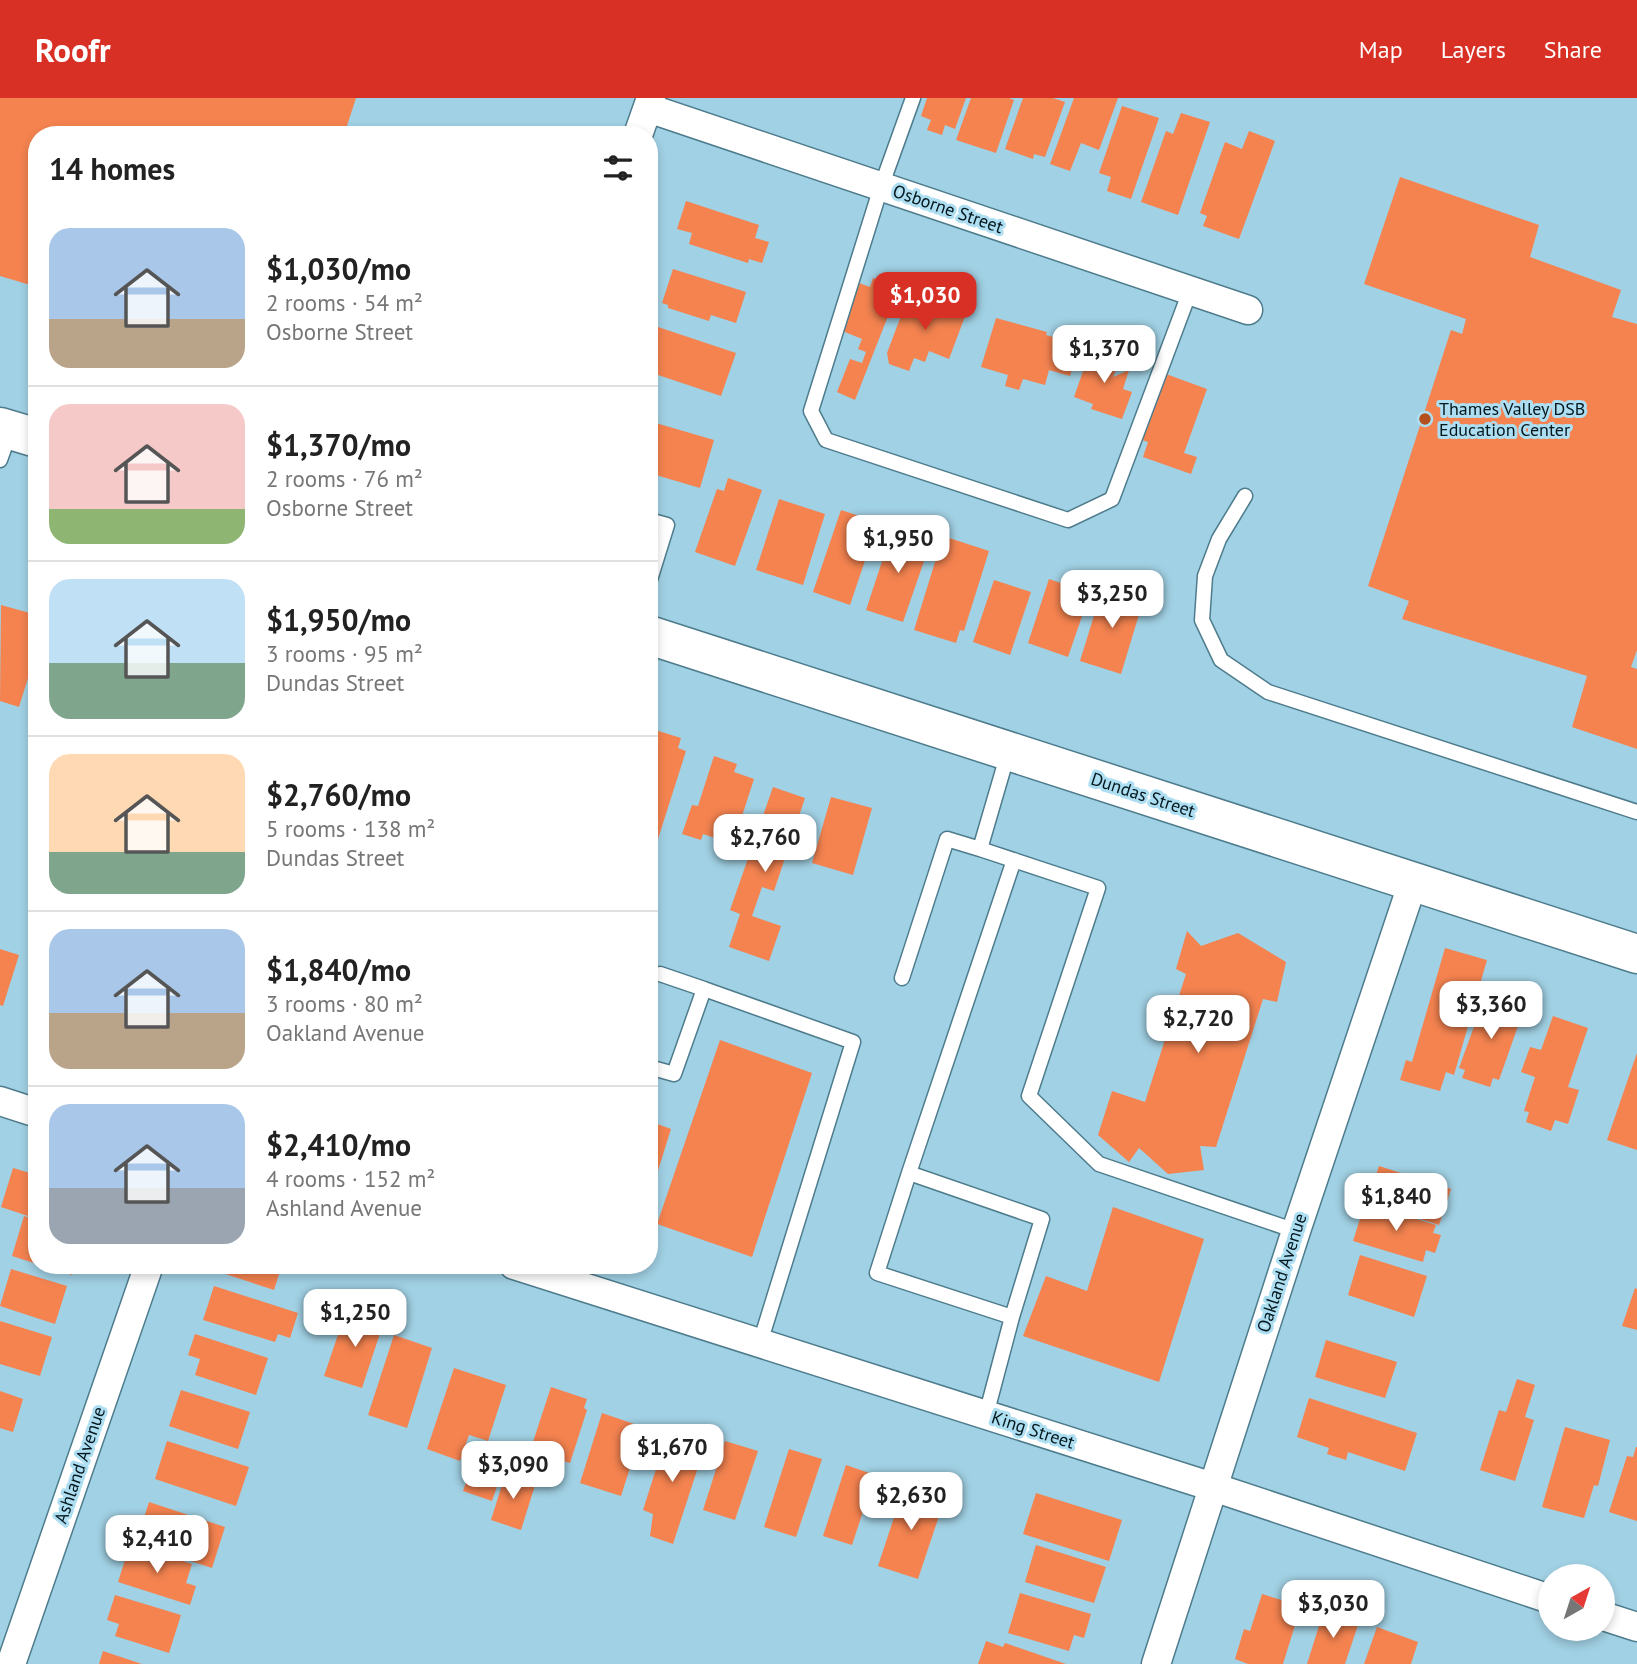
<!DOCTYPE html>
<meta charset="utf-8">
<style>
:root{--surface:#fff;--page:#f6f6f6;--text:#222;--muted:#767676;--line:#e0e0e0;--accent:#d93025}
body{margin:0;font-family:"PT Sans",sans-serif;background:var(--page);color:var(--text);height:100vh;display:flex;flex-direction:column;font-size:26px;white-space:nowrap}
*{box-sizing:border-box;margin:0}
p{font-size:23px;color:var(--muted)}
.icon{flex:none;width:38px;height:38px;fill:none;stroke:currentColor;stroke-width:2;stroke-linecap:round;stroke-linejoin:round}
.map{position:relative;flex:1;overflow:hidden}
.side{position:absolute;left:28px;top:28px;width:630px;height:1148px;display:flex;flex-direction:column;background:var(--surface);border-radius:28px;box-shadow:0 4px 10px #0003}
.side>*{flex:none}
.needle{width:46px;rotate:39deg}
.buttons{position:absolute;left:1538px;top:1466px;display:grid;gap:14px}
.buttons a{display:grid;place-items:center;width:77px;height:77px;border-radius:50%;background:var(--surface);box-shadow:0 4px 10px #0003;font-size:35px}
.price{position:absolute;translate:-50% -60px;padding:0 16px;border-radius:14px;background:#fff;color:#222;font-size:23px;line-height:46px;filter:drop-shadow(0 2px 4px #0008)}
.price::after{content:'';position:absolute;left:50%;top:42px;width:21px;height:16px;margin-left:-10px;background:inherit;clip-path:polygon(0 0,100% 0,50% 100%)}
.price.current{background:var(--accent);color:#fff}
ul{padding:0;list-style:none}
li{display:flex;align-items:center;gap:21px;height:175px;padding:0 21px}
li+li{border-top:2px solid var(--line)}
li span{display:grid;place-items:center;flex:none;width:196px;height:140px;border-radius:21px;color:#555}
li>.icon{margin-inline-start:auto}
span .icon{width:84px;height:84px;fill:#fffc;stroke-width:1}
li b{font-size:30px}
h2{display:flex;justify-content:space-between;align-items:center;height:84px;padding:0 21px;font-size:30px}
header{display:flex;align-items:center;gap:42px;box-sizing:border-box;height:98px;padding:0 35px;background:var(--accent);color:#fff}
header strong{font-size:33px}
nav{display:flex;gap:38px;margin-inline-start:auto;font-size:24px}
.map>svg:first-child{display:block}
.building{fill:#f48350}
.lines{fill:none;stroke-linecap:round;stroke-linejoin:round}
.service-casing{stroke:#4e7c8d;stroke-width:17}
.minor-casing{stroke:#4e7c8d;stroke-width:31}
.secondary-casing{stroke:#4e7c8d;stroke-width:41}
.service{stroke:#fff;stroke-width:14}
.minor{stroke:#fff;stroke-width:28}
.secondary{stroke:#fff;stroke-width:38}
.poi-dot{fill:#b4501e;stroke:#addef1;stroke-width:2.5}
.labels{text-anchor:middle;stroke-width:6;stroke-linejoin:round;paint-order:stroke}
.street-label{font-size:18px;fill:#04171d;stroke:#addef1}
.poi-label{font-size:18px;fill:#04171d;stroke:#addef1;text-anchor:start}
</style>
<header>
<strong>Roofr</strong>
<nav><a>Map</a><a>Layers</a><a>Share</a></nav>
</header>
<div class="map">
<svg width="1637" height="1566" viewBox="0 0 1637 1566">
<rect width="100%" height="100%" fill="#a1d1e4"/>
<!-- building -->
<path class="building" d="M0 0H356L344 37H37V189L0 178Z
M927 0H966L955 31 945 27 942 37 927 32 931 22 921 18Z
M971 0H1009L1014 2 996 55 956 42Z
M1023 0H1053L1065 4 1045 59 1034 56 1033 61 1005 51Z
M1074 0H1118L1099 52 1081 45 1070 73 1050 66Z
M1122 8 1159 20 1131 101 1107 93 1111 79 1099 75Z
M1181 15 1210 24 1178 117 1141 104 1166 33 1173 36Z
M1249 33 1275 43 1239 141 1203 128 1207 118 1200 115 1225 44 1242 51Z
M1400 79 1539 127 1530 159 1621 192 1612 219 1637 226V552L1631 569 1637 571V651L1572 629 1587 578 1402 521 1409 503 1368 488 1451 232 1462 236 1466 221 1364 186Z
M686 103 759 127 755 140 769 144 762 165 749 161 748 165 689 146 692 135 677 131Z
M673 171 746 194 736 225 711 217 709 223 668 210V207L662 205Z
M873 180 899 190 855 302 837 294 850 261 862 265 866 254 858 251 862 241 840 232 859 185 870 189Z
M928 199 967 213 949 261 929 253 925 264 914 260 909 273 889 266 887 255 907 202 924 209Z
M996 220 1047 234 1046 237 1057 240 1059 233 1082 239 1070 278 1049 272 1045 287 1023 281 1019 292 1005 288 1008 277 981 269Z
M649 226 736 255 721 298 649 274Z
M1106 252 1123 257 1113 279 1129 272 1123 291 1132 294 1122 321 1091 311 1093 306 1074 299 1090 253 1104 258Z
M1166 276 1207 291 1184 355 1197 359 1191 376 1143 359 1148 344 1142 342Z
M649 323 714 342 700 390 649 375Z
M728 380 762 392 735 468 695 454 717 391 724 393Z
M779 401 825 416 803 487 756 472Z
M841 412 878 424 850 507 813 494Z
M893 430 931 443 903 524 866 512Z
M943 438 989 453 964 533 960 532 956 545 914 532Z
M1049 481 1090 495 1068 559 1028 545Z
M994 482 1031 494 1010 557 973 544Z
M1106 488 1144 500 1121 576 1080 563 1100 498 1103 499Z
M1 507 37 517V551L19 609 0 603Z
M652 631 681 640 678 650 686 653 658 741 649 738V639Z
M714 658 737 666 734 674 754 681 733 746 703 736 701 742 682 736 692 707 698 708Z
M773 689 805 700 774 793 762 789 752 818 781 828 769 863 729 849 740 816 730 812Z
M831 699 872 710 853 777 812 765Z
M1187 833 1201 848 1238 835 1286 864 1277 904 1263 901 1216 1049 1200 1048 1204 1072 1168 1076 1139 1050 1129 1064 1098 1037 1112 993 1145 1004 1186 876 1176 871Z
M1445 850 1487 862 1454 977 1446 974 1440 993 1400 982 1406 962 1412 964Z
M0 851 19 857 3 908 0 907Z
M1485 898 1524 911 1499 982 1493 980 1490 989 1462 980 1465 972 1459 970Z
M1553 918 1588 930 1568 989 1579 992 1568 1026 1555 1022 1551 1033 1526 1024 1529 1014 1524 1013 1535 979 1521 974 1530 949 1541 952Z
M720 942 812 975 752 1159 657 1126Z
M1637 955V1052L1607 1042Z
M649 1023 671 1031 650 1098H649Z
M1379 1068 1451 1091 1439 1127 1367 1104Z
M13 1070 37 1077V1121L1 1109Z
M1365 1105 1436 1127 1433 1135 1441 1137 1435 1155 1426 1152 1423 1164 1353 1143Z
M1113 1109 1204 1141 1159 1284 1023 1238 1046 1178 1087 1193Z
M24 1118 37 1122V1166L12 1158Z
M1360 1157 1427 1178 1414 1219 1348 1197Z
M42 1167H75L72 1177Z
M218 1167H282L274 1192 216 1173Z
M11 1171 67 1188 55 1226 0 1208Z
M214 1188 298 1215 290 1240 278 1236 275 1244 203 1222Z
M1635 1190 1637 1191V1232L1622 1228Z
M361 1211 385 1220 362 1290 324 1278 344 1219 357 1223Z
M0 1223 52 1239 40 1278 0 1266Z
M195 1236 268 1260 256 1297 195 1277 200 1261 188 1257Z
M394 1237 432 1250 407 1330 368 1317Z
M1326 1242 1397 1264 1385 1300 1315 1279Z
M454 1270 506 1287 488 1343 469 1337 460 1363 427 1351Z
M1517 1281 1535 1287 1525 1319 1534 1322 1515 1383 1480 1372 1499 1312 1506 1314Z
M551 1289 587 1301 584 1310 587 1312 570 1365 530 1353Z
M181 1292 250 1314 238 1351 169 1328Z
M0 1293 23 1301 13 1334 0 1330Z
M1309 1300 1417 1335 1405 1373 1348 1354 1346 1362 1327 1356 1329 1350 1297 1339Z
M602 1315 643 1329 621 1398 580 1385Z
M1565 1329 1610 1342 1598 1388 1594 1387 1584 1420 1542 1409Z
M669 1330 686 1335 685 1341 705 1348 673 1446 650 1438 653 1416 643 1412Z
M167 1343 249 1369 236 1408 155 1381Z
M725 1343 758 1353 735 1422 703 1412Z
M479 1347 508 1357 492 1403 463 1393Z
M1636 1349H1637V1423L1609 1414 1627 1358 1633 1359Z
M789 1351 822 1361 796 1439 764 1429Z
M846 1367 875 1377 852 1447 823 1438Z
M506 1374 536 1384 521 1432 491 1422Z
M905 1386 941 1398 938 1408 942 1409 918 1481 878 1468Z
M1036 1395 1122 1422 1109 1463 1023 1436Z
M149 1404 225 1429 212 1470 136 1445Z
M130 1446 192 1466 186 1485 196 1488 190 1507 118 1484Z
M1036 1447 1106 1469 1094 1505 1025 1484Z
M1020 1495 1091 1516 1084 1540 1074 1537 1069 1553 1008 1535Z
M1262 1496 1301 1508 1283 1566H1248L1235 1561 1244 1531 1250 1533Z
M115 1497 181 1517 169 1555 115 1538 119 1526 107 1522Z
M1324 1512 1359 1524 1345 1566H1307Z
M1377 1529 1418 1544 1411 1566H1364Z
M986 1543 1003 1549 1005 1545 1066 1566H978Z
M103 1553 142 1566H99Z"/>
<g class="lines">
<!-- service casing -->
<g class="service-casing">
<path id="service" d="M913 0 881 89 811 313 826 342 1068 422 1112 401 1190 193
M0 362 10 334
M1245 398 1219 441 1205 478 1202 522 1221 562 1268 594 1637 714
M649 422 667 427 649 485
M980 751 1098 790 1029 998 1099 1066 1296 1133
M660 876 704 891
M902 880 947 741 980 751 1008 655
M649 969 674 976 704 891 853 944 760 1245
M909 1075 1042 1121 1012 1219 877 1175 909 1075 1014 762
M986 1317 1012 1219"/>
</g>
<!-- minor casing -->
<g class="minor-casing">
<path id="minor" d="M648 10 1248 212
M638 37 651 0
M0 1003 37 1015
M514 1167 1213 1389 1550 1501
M1603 1518 1637 1529
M11 1566 149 1167
M1156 1566 1296 1133 1413 784"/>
</g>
<!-- secondary casing -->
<g class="secondary-casing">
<path id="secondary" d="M0 329 37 340
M649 537 1637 856"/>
</g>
<!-- service -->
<use href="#service" class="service"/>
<!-- minor -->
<use href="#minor" class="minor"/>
<!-- secondary -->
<use href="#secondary" class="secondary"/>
</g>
<!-- markers -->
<circle class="poi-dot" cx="1425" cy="321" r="7"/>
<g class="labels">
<!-- street labels -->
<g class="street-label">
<text transform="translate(948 111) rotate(19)" y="6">Osborne Street</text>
<text transform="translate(1143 697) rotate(18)" y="6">Dundas Street</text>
<text transform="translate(1282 1175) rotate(-72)" y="6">Oakland Avenue</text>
<text transform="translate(1033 1332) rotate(18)" y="6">King Street</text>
<text transform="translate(80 1367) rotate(-71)" y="6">Ashland Avenue</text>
</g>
<!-- poi labels -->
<g class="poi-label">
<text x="1439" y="317">Thames Valley DSB<tspan x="1439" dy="21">Education Center</tspan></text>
</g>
</g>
</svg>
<div class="buttons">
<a><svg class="needle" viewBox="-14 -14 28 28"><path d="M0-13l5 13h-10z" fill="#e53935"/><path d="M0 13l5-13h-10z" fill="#767676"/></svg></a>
</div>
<b class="price current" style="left:925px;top:234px">$1,030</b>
<b class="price" style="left:1104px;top:287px">$1,370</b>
<b class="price" style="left:898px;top:477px">$1,950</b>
<b class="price" style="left:1112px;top:532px">$3,250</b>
<b class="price" style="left:765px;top:776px">$2,760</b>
<b class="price" style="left:1491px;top:943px">$3,360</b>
<b class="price" style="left:1198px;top:957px">$2,720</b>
<b class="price" style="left:1396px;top:1135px">$1,840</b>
<b class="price" style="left:355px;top:1251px">$1,250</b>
<b class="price" style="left:672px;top:1386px">$1,670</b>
<b class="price" style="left:513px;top:1403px">$3,090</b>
<b class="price" style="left:911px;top:1434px">$2,630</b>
<b class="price" style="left:157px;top:1477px">$2,410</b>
<b class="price" style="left:1333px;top:1542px">$3,030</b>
<section class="side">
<h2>14 homes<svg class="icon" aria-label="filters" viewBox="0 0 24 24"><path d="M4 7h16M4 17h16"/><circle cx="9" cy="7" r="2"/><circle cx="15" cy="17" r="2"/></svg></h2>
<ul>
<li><span style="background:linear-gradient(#a9c7e8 65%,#b9a48a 0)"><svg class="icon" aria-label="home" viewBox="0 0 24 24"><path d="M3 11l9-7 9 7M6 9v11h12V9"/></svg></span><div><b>$1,030/mo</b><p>2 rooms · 54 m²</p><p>Osborne Street</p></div></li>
<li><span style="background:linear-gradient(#f6c9c9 75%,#8fb573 0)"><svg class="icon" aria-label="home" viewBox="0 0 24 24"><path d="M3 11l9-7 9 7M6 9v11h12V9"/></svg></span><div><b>$1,370/mo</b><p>2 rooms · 76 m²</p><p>Osborne Street</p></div></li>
<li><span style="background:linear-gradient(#bfe0f5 60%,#7fa58c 0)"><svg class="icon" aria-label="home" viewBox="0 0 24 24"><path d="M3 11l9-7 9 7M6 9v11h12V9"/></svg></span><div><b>$1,950/mo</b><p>3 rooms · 95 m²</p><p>Dundas Street</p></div></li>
<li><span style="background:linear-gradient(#ffd9b3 70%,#7fa58c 0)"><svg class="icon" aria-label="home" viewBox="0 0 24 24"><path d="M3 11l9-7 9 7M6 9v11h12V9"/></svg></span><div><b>$2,760/mo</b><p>5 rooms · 138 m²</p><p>Dundas Street</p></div></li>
<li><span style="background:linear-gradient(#a9c7e8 60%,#b9a48a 0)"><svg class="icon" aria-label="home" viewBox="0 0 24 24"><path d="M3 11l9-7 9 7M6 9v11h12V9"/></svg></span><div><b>$1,840/mo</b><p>3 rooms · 80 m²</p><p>Oakland Avenue</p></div></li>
<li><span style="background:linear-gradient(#a9c7e8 60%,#9aa5b1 0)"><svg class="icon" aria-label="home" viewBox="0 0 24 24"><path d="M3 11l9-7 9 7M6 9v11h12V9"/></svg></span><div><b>$2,410/mo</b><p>4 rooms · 152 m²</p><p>Ashland Avenue</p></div></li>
</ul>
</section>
</div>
